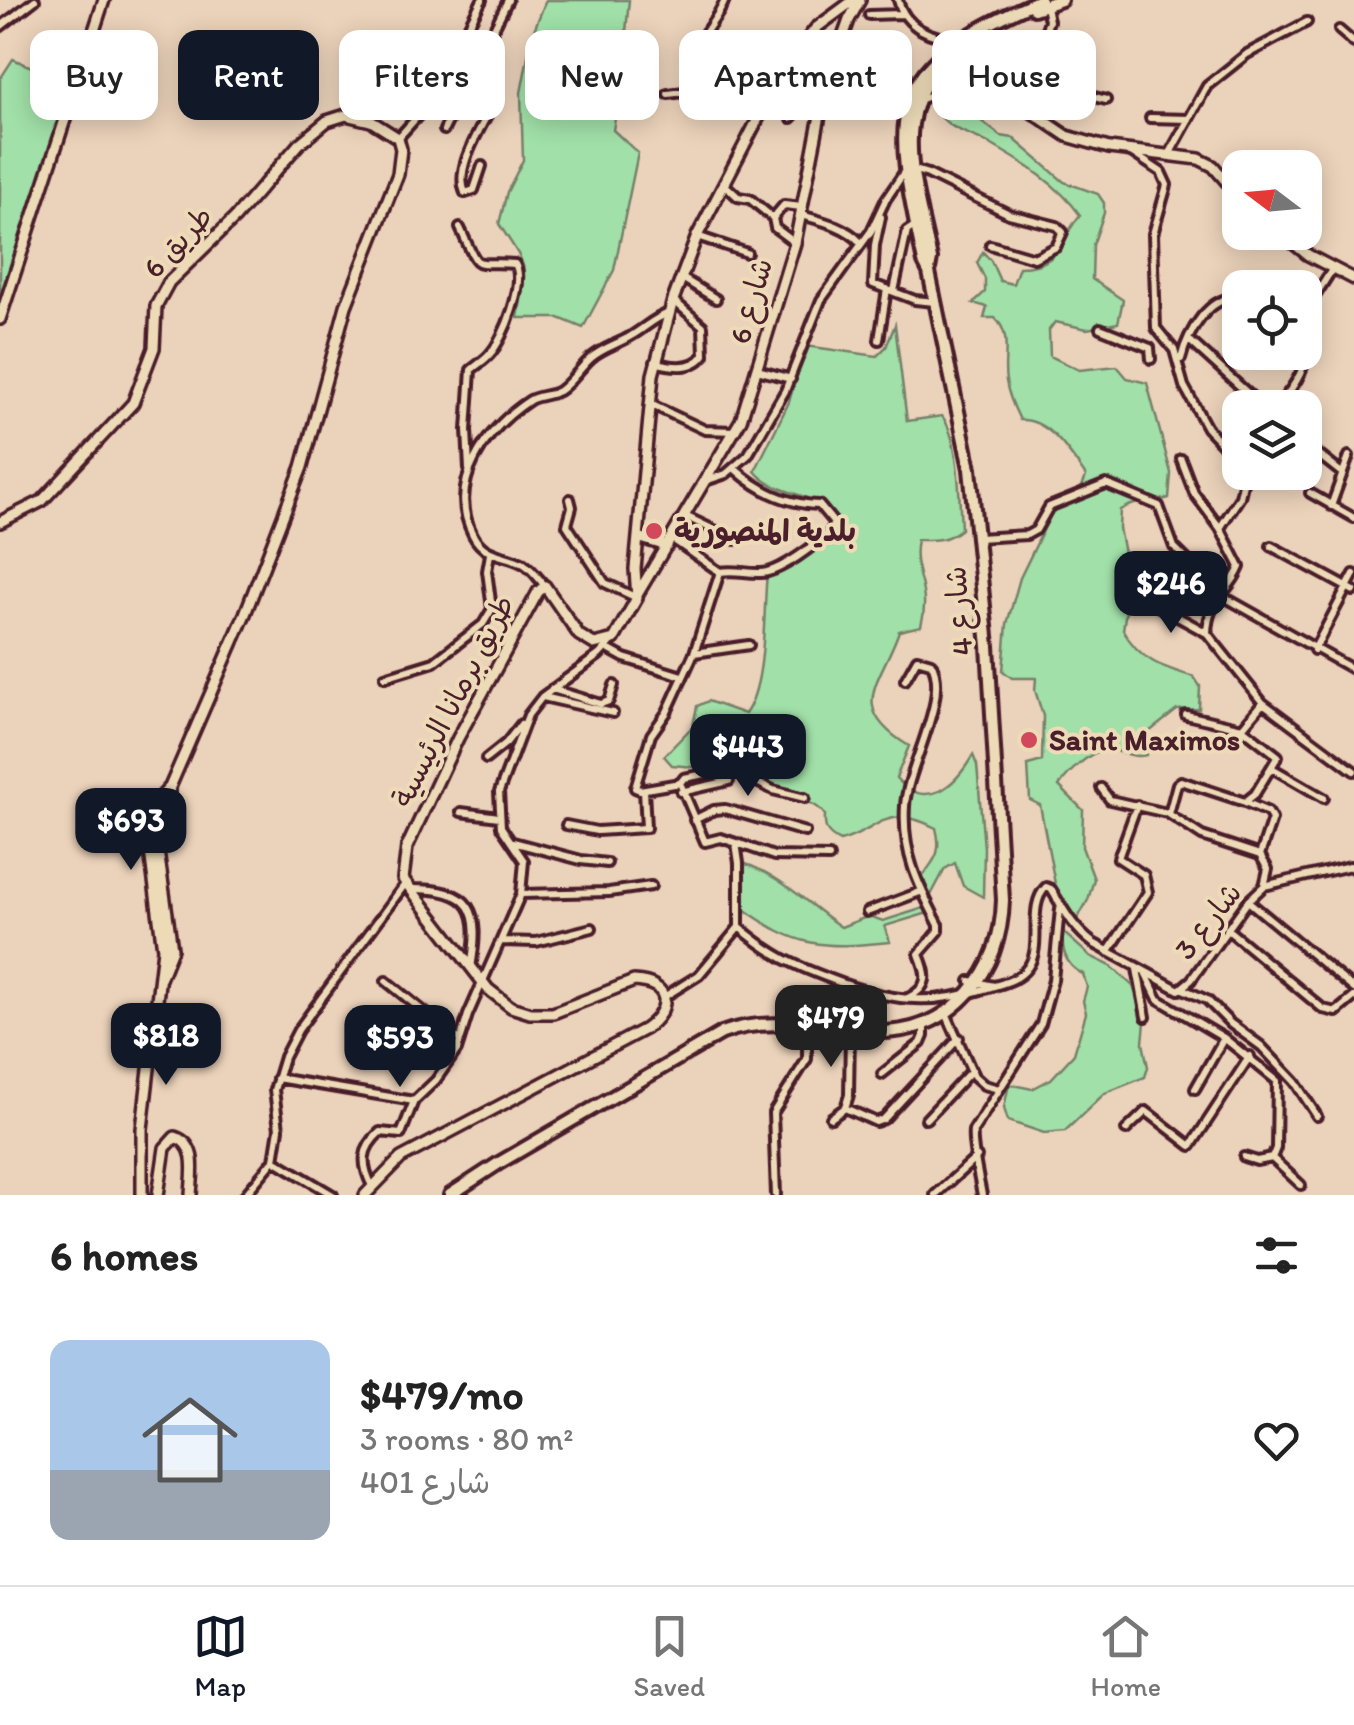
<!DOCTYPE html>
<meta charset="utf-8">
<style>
:root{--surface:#fff;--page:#f6f6f6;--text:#222;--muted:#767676;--line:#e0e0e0;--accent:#111827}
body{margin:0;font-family:Itim,"Playpen Sans Arabic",sans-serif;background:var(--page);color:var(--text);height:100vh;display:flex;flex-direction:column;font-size:38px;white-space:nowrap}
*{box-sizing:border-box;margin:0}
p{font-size:32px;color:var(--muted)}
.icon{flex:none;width:55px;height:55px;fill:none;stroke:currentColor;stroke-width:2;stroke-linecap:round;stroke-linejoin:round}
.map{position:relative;height:1195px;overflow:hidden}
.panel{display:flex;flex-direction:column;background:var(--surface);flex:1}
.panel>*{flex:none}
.guide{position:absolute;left:30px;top:30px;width:1295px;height:90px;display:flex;gap:20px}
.needle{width:65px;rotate:286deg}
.buttons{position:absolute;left:1222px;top:150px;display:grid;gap:20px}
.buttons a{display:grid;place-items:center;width:100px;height:100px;border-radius:20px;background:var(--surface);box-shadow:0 5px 25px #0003;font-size:50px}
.price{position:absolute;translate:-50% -85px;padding:0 22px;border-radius:20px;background:var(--accent);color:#fff;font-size:32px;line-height:65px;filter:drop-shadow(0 2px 5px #0008)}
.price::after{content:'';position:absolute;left:50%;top:60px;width:30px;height:22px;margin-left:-15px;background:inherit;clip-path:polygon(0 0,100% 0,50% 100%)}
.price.selected{background:#222;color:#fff}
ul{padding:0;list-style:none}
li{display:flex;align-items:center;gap:30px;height:250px;padding:0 50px}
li+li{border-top:2px solid var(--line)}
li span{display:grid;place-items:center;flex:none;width:280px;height:200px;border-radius:20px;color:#555}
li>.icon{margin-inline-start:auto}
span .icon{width:120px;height:120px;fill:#fffc;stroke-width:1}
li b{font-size:42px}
h2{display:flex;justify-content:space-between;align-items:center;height:120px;padding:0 50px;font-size:42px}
.chip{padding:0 35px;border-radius:20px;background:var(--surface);box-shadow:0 5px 25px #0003;font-size:35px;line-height:90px}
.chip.selected{background:var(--accent);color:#fff}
.dock{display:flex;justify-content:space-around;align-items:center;height:140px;border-top:2px solid var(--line);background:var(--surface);font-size:28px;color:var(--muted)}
.dock a{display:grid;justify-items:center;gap:5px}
.dock .selected{color:var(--accent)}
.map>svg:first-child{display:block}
.green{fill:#a1e0a8;stroke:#76806a;stroke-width:2.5}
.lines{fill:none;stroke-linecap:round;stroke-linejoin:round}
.minor-casing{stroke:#4a1f2b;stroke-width:14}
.tertiary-casing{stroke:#4a1f2b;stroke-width:16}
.secondary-casing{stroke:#4a1f2b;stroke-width:18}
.minor{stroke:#eddbb8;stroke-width:6}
.tertiary{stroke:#eddbb8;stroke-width:9}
.secondary{stroke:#eddbb8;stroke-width:10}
.poi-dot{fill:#d1495b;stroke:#eddbb8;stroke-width:4}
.labels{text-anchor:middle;stroke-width:8;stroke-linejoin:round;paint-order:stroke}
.street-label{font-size:30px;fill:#4a1f2b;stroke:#eddbb8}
.poi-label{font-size:30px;font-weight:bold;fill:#4a1f2b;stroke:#eddbb8;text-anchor:start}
</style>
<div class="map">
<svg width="1354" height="1195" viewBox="0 0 1354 1195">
<rect width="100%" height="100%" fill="#ebd2ba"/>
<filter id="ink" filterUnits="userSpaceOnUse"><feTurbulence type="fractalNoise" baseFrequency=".01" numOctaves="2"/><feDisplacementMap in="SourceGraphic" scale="20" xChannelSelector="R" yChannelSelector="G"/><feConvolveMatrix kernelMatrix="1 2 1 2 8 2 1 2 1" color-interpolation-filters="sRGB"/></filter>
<g filter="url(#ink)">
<!-- green -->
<path class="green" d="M546 0H629L621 84 613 130 638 153 614 270 583 328 559 318H518C527 262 530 272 499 224L507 192 523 160 521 93 532 35Z
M13 59 71 84 0 295V79Z
M942 102 963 107 1001 136 1013 138 1064 182 1098 194 1104 203V213L1093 245 1092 279 1123 300 1118 323 1087 329 1055 322 1049 330 1050 356 1079 370 1117 366 1127 378 1147 383 1171 473 1169 498C1152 503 1137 500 1120 510L1119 528 1130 584 1123 630C1140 661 1162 667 1194 677L1200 686 1199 709 1177 710 1149 732 1146 755C1132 759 1120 749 1105 750 1091 750 1066 775 1059 786L1083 810 1082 847 1094 879 1088 900 1076 921 1056 889 1040 805 1030 800 1028 765 1042 761 1043 716 1035 690 1036 678H1012L1003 671 1007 624 1020 578 1058 500C1075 498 1081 493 1086 476 1071 455 1049 418 1020 420 1014 408 1008 394 1006 381 1002 359 1013 335 995 318H984L987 307 973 303 985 292V279L977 263 983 252 991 261 1000 281 1013 284 1019 267C1061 267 1058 242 1080 215 1059 185 1024 163 992 145 973 134 950 131 938 113Z
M895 325 907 421 942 416C960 440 959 498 961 529 947 541 934 540 917 540 910 573 932 586 921 626L899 631C881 683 845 707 909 746L896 778C927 812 955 786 973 755L977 765 984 848 983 897 963 886 955 863 945 869 930 897 919 893C920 863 946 866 936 828 885 802 881 830 840 841 827 835 824 829 825 815 811 795 784 802 768 786 751 770 754 746 734 731H723L694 767 672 765 664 756 693 726 697 706 708 701 745 714C767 684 763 611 767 573L825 538 834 519C818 490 775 497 755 471L789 402 805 346 877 356 886 347Z
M743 863C782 876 807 904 841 927L869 916 883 921 924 908 928 913 885 926 890 942C822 949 797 948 741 907L738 870Z
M1063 932 1090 956 1111 966 1133 986 1145 1022 1143 1043 1148 1067 1145 1077 1105 1093 1065 1131 1044 1133 1008 1121 1004 1108 1009 1084 1032 1089 1051 1079 1074 1054 1086 1013 1083 1001 1087 987 1083 974C1066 966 1061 951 1063 932Z"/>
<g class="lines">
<!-- minor casing -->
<g class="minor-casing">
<path id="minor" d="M898 0C906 29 931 37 958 40
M869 15 903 14
M0 27 35 0
M1339 30 1354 43
M994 83 1046 29 1049 21 1046 6
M463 90 491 107C480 131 454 168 465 193L474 190 482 166
M696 90C673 58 714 30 725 0
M1004 93 1014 81 1027 79 1106 100
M668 94 741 85 770 93
M921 99C953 87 968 84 1001 92
M791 118 814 93 825 85
M1150 118 1189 119
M444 130 508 0
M398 138 427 106 482 0
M1131 152 1161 172 1167 185 1153 234 1156 328 1174 350 1184 386 1207 428 1227 449 1243 484 1240 497 1220 528 1240 567C1229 594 1208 598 1207 633L1263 703 1242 728 1278 756 1255 794 1245 802 1268 812 1272 819 1260 855
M1170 153 1207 86 1247 54 1307 22
M724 184 738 197 750 199 773 218 784 205 802 207
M801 215C822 221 845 226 860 242
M881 217 875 245 873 284 915 300 935 302
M773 218 775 228 795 243
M460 228C482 275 470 260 515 264 526 282 504 339 490 354 485 360 477 365 471 370L467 430 469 469
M697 236 747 253
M682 278 716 299
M894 291 907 231 916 225
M1305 312 1333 268
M1100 328 1150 348
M1188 339 1264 408
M879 340 887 289
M1150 348 1151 359
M1181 359C1187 334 1210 292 1240 299
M655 362C671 367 693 370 704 355L703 326 673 300
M757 370 791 379
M650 404 705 430 735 431
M1276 408C1296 385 1311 364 1305 333
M1305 444 1343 474
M1231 455 1240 446
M1181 459 1194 493 1220 528
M708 480 726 474 748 455 785 391 821 300 871 231 886 199 905 171 912 169 928 174 1009 214 1057 226 1063 232 1056 247 1034 258 990 245
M1310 493 1354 518
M570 499 572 507 567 525 605 583 637 598
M1331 506 1349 456
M685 516 735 540
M671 538 720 572 694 653 667 712 651 735 635 788 640 790 680 783 705 842 721 838 736 843 739 863V927
M978 538 1027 535 1036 530 1049 507 1106 484 1159 506 1174 547 1189 562 1228 585
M1271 546 1354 591
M720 572C736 569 747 574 761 573 780 573 817 543 832 531L833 522 819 505C787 504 758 490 735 469
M545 586C538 578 533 570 524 564 504 553 485 558 473 535 446 483 486 429 530 400 539 395 550 396 559 391 571 383 580 368 591 358 602 348 618 344 631 336 645 328 654 318 669 313
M1219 594 1354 670
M1154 604 1207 633
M606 648 624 658 682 676
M1314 650 1354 574
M694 653 749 645
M385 677 434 662 483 624 492 609 487 571 490 554
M905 680 917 659 931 663C951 696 907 767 905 806 902 853 918 885 939 925V931L919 954C927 974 931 986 908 998
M552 689 601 704 609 701 614 685
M543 697 613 713
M1263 703 1354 771
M1186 715 1242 728
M486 759 506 743 521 724
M1272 768 1324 798
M680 783 684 778 731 769 773 790 805 798
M1101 788 1110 800 1167 813 1202 836 1260 855
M681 792 729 781
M461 812 499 817
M1169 814 1177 784 1181 781 1245 802
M694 820 714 810 725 809 805 832
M566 825 597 831 646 828 644 790
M513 842 581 860 607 863
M737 843 774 856 829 857
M1264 886 1350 866 1354 869
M411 889C473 889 481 909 471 968
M521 894 609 892 651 886
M1248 901 1354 989
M867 912 920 892
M739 927C772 955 791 964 831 979 888 1001 929 1007 988 988 1003 983 1018 981 1028 967 1044 945 1026 907 1046 887L1051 889C1064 910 1073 928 1093 943L1179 990 1191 980 1248 901 1264 886 1268 869 1260 855
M1227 929 1323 1009 1336 1012 1354 997
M502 941 536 942 592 928
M1108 952 1148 892 1144 875 1118 858 1137 805
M1137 969 1146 1017
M1145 972 1158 999 1224 1038 1277 1081 1276 1148 1272 1158
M386 981 459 1040
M970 981 994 986
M1183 989 1207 1000 1231 1024 1261 1046 1295 1082 1317 1116
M664 997 699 975 739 927
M946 1013 974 1076 984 1085 999 1089
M882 1074 921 1043 924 1036V1024
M277 1078 414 1101
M1195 1089 1224 1038
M845 1108 876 1122 884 1119 959 1038
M831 1118 845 1108 849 1095 850 1032
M926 1119 972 1070
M1126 1130 1146 1111 1191 1146 1250 1056
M1244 1157 1257 1161 1272 1158
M1272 1158 1301 1185
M274 1160 333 1195
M372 1186C361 1164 361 1149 380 1132L401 1134 414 1101 436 1080 457 1050 468 1015 521 894 524 861 501 827 499 792 528 715 542 697 599 655 613 640
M245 1195 274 1160 279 1129 274 1090 284 1057 298 1030 405 884
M776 1195 773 1113 807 1059V1027
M935 1195 977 1157
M982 1195C979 1179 971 1145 973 1131L1041 1024 1053 980 1060 909"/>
</g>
<!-- tertiary casing -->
<g class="tertiary-casing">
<path id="tertiary" d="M948 57 968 60 1002 92 1067 136 1109 148 1199 159 1213 166 1240 197
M1279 232 1308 255 1354 279
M0 319 104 0
M0 522 42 501 133 403 154 348 156 306 169 282 235 218 299 144 327 121 346 115 371 121 398 138 401 149 398 174 346 306 302 467 245 614 170 787 157 844 172 949 160 979
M638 537 667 546
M637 595 741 420 795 243 826 85 849 20 860 0
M142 1195V1129L163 949 149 843 160 798 168 789
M158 1195 165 1148 175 1137C199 1145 192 1174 191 1195
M365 1195 401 1158 645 1029C673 1009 671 983 634 981L553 1013H530L511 1007 488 989 403 879 407 847 458 738 538 592 545 586 579 635 594 644 614 639 637 598 635 569 653 375 673 300 697 236 784 69 816 28 854 0"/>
</g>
<!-- secondary casing -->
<g class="secondary-casing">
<path id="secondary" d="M1034 9 1061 0
M929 269 931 259C913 174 881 92 974 40
M450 1195 499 1163 722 1033C806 1001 897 1073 969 992 992 966 1002 934 1003 900L988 646 970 469 929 272 924 262C890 107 883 67 1040 0"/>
</g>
<!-- minor -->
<use href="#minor" class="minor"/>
<!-- tertiary -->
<use href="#tertiary" class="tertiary"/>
<!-- secondary -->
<use href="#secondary" class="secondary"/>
</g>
</g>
<!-- markers -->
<g class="poi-dot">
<circle cx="654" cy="531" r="10"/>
<circle cx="1029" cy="740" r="10"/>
</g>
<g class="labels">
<!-- street labels -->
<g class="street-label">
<text transform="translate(178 242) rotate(-47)" y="10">طريق 6</text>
<text transform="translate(751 301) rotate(-74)" y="10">شارع 6</text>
<text transform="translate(959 611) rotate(-95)" y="10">شارع 4</text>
<text transform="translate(453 701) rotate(-63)" y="10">طريق برمانا الرئيسية</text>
<text transform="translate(1208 921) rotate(-52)" y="10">شارع 3</text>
</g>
<!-- poi labels -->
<g class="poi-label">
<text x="674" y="541">بلدية المنصورية</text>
<text x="1049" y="750">Saint Maximos</text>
</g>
</g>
</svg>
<div class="buttons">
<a><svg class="needle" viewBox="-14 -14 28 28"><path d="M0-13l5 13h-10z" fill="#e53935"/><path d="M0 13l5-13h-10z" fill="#767676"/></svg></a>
<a><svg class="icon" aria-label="locate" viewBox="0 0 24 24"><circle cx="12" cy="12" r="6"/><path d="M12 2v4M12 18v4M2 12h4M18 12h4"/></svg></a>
<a><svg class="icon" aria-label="layers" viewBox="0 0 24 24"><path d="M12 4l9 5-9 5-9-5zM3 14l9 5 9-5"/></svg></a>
</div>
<b class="price" style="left:1171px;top:636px">$246</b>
<b class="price" style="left:748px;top:799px">$443</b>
<b class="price" style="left:131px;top:873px">$693</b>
<b class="price selected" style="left:831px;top:1070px">$479</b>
<b class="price" style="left:166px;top:1088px">$818</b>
<b class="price" style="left:400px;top:1090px">$593</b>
<div class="guide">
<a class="chip">Buy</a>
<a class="chip selected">Rent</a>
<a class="chip">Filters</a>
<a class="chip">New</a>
<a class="chip">Apartment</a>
<a class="chip">House</a>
</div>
</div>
<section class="panel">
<h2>6 homes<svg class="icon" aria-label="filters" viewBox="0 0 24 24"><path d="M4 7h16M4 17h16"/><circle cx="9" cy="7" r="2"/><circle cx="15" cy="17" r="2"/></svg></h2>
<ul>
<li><span style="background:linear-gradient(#a9c7e8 65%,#9aa5b1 0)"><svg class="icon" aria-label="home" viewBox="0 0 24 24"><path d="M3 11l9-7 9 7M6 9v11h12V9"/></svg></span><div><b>$479/mo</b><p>3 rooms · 80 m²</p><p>شارع 401</p></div><svg class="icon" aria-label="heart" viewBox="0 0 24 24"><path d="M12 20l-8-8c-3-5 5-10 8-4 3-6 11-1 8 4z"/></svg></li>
</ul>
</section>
<nav class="dock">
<a class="selected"><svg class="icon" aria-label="map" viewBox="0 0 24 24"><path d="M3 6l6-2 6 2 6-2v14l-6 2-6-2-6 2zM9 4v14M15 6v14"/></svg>Map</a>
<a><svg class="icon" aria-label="saved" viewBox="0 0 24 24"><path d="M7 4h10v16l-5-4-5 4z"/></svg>Saved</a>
<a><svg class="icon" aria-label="home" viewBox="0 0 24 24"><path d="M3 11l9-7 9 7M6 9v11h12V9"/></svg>Home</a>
</nav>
